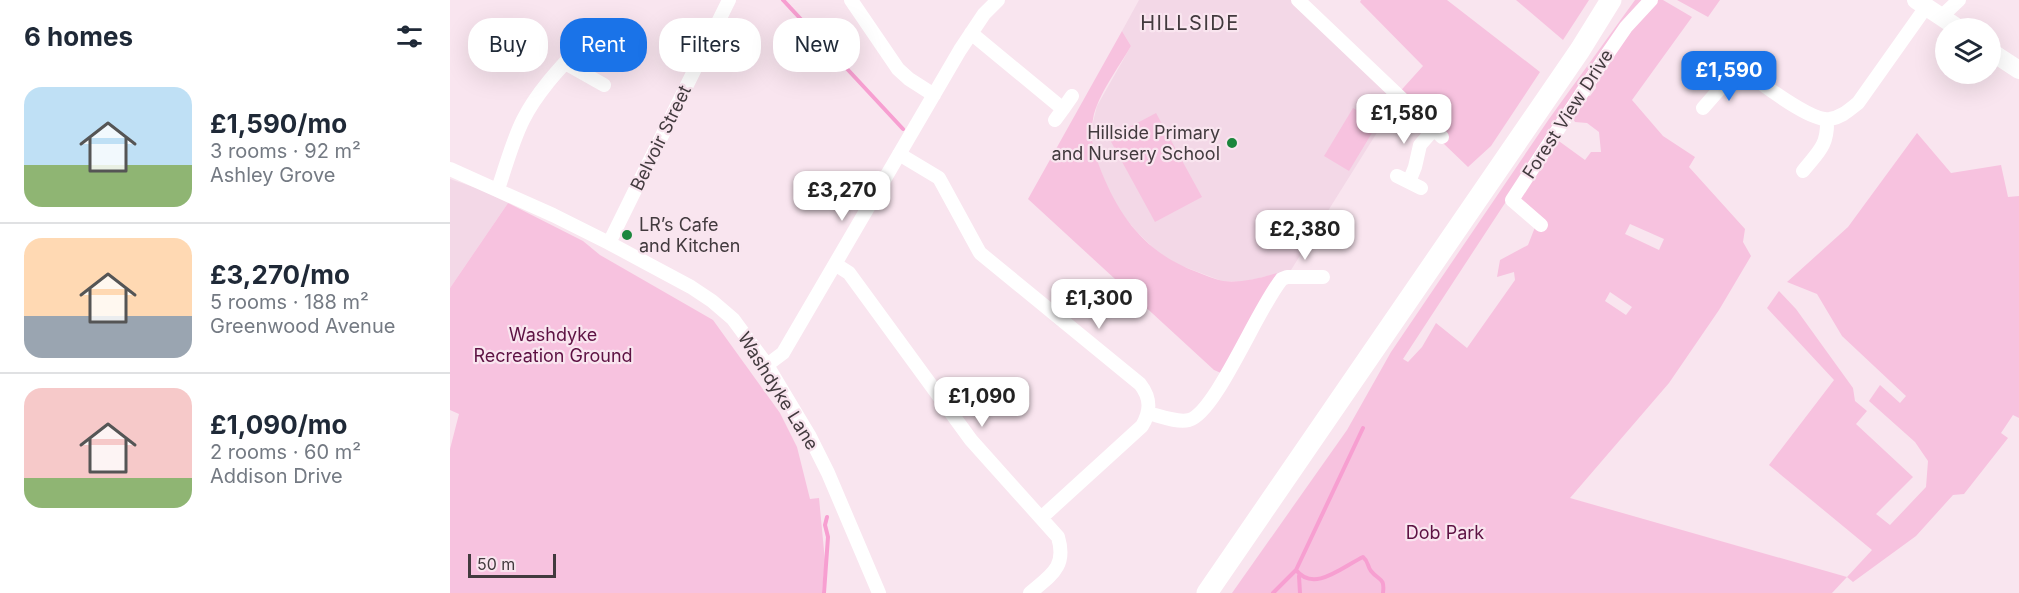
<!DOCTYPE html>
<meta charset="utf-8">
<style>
:root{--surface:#fff;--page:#f6f6f7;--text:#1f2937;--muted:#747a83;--line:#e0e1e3;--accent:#1a73e8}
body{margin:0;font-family:Inter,sans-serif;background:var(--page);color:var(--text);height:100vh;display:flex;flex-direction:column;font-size:22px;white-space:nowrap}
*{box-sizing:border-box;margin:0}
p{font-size:20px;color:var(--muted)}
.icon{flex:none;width:33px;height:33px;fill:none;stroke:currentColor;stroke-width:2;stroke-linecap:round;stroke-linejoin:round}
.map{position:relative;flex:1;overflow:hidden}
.sheet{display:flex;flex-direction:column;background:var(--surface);width:450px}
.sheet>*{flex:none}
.hud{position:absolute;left:18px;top:18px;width:570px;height:54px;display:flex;gap:12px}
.buttons{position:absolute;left:1485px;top:18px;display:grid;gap:12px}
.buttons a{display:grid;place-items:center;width:66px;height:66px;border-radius:50%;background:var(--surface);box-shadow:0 6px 24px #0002;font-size:30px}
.scale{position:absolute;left:18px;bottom:15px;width:88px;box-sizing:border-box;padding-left:6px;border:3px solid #423a3e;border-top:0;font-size:16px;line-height:21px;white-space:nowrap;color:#423a3e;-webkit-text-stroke:4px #f9e5ef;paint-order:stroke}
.price{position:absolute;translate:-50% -51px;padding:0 14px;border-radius:12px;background:#fff;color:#222;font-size:20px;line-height:39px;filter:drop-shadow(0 2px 3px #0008)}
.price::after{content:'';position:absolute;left:50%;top:36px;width:18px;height:14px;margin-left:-9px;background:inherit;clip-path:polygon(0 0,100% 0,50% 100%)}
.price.on{background:var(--accent);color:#fff}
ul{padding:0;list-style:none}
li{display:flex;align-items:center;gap:18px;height:150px;padding:0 24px}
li+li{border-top:2px solid var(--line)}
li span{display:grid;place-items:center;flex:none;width:168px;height:120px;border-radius:18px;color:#555}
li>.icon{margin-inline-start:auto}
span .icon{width:72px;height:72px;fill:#fffc;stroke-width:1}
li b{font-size:26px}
h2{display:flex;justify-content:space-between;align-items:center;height:72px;padding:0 24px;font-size:26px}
.pill{padding:0 21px;border-radius:24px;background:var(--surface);box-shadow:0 6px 24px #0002;font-size:21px;line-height:54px}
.pill.on{background:var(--accent);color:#fff}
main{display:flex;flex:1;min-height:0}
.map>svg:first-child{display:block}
.built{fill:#f3d8e7}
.green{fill:#f7c2df;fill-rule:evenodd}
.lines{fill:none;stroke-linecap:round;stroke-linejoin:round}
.stream{stroke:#f79fd1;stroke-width:4}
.street{stroke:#fff;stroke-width:14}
.secondary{stroke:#fff;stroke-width:18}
.primary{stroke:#fff;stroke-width:21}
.poi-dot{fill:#1b863d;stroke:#f9e5ef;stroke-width:2}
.labels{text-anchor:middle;stroke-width:4.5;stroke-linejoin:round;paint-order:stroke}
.street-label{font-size:18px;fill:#423a3e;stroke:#f9e5ef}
.poi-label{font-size:18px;fill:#423a3e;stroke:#f9e5ef;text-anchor:end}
.park-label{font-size:18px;fill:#5d1243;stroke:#f9e5ef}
.neighbourhood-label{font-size:20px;letter-spacing:1.5px;fill:#423a3e;stroke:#f9e5ef}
</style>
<main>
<section class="sheet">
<h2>6 homes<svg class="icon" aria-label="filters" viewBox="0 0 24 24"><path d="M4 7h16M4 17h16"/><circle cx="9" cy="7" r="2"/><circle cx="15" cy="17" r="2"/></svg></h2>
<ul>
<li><span style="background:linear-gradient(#bfe0f5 65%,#8fb573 0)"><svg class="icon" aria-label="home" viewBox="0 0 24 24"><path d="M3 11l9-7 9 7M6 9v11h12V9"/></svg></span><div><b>£1,590/mo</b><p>3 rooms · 92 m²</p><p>Ashley Grove</p></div></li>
<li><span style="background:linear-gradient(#ffd9b3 65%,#9aa5b1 0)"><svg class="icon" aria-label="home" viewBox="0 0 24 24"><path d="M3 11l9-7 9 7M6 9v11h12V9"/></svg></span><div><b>£3,270/mo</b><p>5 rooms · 188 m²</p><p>Greenwood Avenue</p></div></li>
<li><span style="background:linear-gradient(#f6c9c9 75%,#8fb573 0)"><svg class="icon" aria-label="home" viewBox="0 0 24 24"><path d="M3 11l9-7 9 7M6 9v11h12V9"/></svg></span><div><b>£1,090/mo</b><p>2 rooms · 60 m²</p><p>Addison Drive</p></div></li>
</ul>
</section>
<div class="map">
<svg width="1569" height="593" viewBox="0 0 1569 593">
<rect width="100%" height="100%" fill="#f9e5ef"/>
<!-- built -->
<path class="built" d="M689 0H845L948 99 841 270 797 281H772L732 266 714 258 688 233 671 213 661 196 645 156 641 130 647 106 681 46 672 31Z
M0 179 32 190 58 203 0 288Z"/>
<!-- green -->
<path class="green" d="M911 0H997L1090 72 1041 146 1018 167 945 97 973 66 910 2Z
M1066 0H1139L1113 40Z
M1185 0H1194L1106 125 953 359 958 362 972 347 986 323 1017 348 1065 280 1064 272 1047 277 1050 260 1078 245 1089 217 1070 199 1106 139 1135 160 1141 152H1151L1149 132 1137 123 1125 122 1121 115 1133 95 1140 96 1146 88 1145 82 1181 29 1208 0H1213L1242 17 1182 100 1213 136 1245 157 1239 167 1295 229 1293 242 1301 256 1269 310 1219 383 1120 498 1397 577 1422 550 1319 465 1384 380 1317 308 1329 291 1346 309 1403 388 1405 401 1417 411 1406 424 1463 477 1426 514 1440 525 1476 487 1478 461 1465 442 1419 401 1430 385 1450 403 1456 396 1392 336 1367 294 1337 282 1398 227 1467 133 1501 173 1551 165 1558 197 1569 196V418L1563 415 1551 433 1558 438 1514 494 1503 495 1466 536 1403 582 1397 577 1382 593H782L897 430 941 352 1099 119ZM1180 224 1214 239 1209 250 1175 234ZM1160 292 1182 307 1176 315 1155 301Z
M1227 0H1270L1258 17Z
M672 31 681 46C669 67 647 96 643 119 639 137 645 156 652 173 671 220 698 254 747 272 755 275 764 279 773 281 791 283 810 278 827 273L771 373 764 370 578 199Z
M903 108 928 123 899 171 874 156Z
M706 113 752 197 705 222 659 138Z
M58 203 133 241 150 255 263 320 330 413 347 447 360 499 369 498 375 561 372 593H0V449L9 414 0 410V288Z"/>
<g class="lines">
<!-- stream -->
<path class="stream" d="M333 0 453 129
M846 570 913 428
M849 576 850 593
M374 593 378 537 375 525 377 517
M823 593 846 570C864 593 892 567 913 557 919 562 917 566 921 571 929 581 935 577 933 593"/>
<!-- street -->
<path class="street" d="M401 0 448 69 459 79 484 95
M848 0 992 137
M1491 17 1509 0
M521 33 613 109 605 120
M115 63 154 85
M1253 108 1281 76 1291 69C1309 81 1361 123 1380 119 1392 117 1399 110 1408 103L1476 7
M613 109 622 96
M449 154 489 178 530 253 690 384C701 398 701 411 692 426L591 518
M0 169 103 215 159 243 241 287 262 301 283 319 317 365 359 435 378 473 429 593
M1353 171C1368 152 1378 146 1377 120
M947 176 971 188
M959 182 965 167 970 145 984 129
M48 189C56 166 62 142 73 120 90 86 120 58 145 30L173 45
M1091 225 1062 200 1156 56 1176 27 1201 0
M159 243 279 0
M385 264 399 273 521 440 608 537C617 567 601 575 580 593
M317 365 333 353 510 50 534 14 548 0
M698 413C710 416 727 423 739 420 766 413 809 305 832 279L837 277H873"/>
<!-- secondary -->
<path class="secondary" d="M1466 0 1508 28
M1540 51 1569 70"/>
<!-- primary -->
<path class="primary" d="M757 593 1130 50 1161 0"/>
</g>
<!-- markers -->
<g class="poi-dot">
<circle cx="782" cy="143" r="6"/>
<circle cx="177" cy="235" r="6"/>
</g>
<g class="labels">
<!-- street labels -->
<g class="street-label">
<text transform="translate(1118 114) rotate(-57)" y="6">Forest View Drive</text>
<text transform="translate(211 138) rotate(-64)" y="6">Belvoir Street</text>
<text transform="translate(328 391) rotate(58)" y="6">Washdyke Lane</text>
</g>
<!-- poi labels -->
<g class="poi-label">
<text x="770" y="139">Hillside Primary<tspan x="770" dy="21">and Nursery School</tspan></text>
<text x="189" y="231" text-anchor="start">LR’s Cafe<tspan x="189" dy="21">and Kitchen</tspan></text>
</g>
<!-- park labels -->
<g class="park-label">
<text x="103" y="341">Washdyke<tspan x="103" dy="21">Recreation Ground</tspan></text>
<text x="995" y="539">Dob Park</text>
</g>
<!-- neighbourhood labels -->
<g class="neighbourhood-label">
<text x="740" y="30">HILLSIDE</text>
</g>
</g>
</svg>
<div class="buttons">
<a><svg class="icon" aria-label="layers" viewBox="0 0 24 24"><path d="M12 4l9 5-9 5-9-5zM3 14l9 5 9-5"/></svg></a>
</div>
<div class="scale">50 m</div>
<b class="price on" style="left:1279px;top:102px">£1,590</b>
<b class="price" style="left:954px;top:145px">£1,580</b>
<b class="price" style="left:392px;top:222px">£3,270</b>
<b class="price" style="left:855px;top:261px">£2,380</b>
<b class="price" style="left:649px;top:330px">£1,300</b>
<b class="price" style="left:532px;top:428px">£1,090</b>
<div class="hud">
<a class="pill">Buy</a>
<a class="pill on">Rent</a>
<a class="pill">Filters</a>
<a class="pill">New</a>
</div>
</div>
</main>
